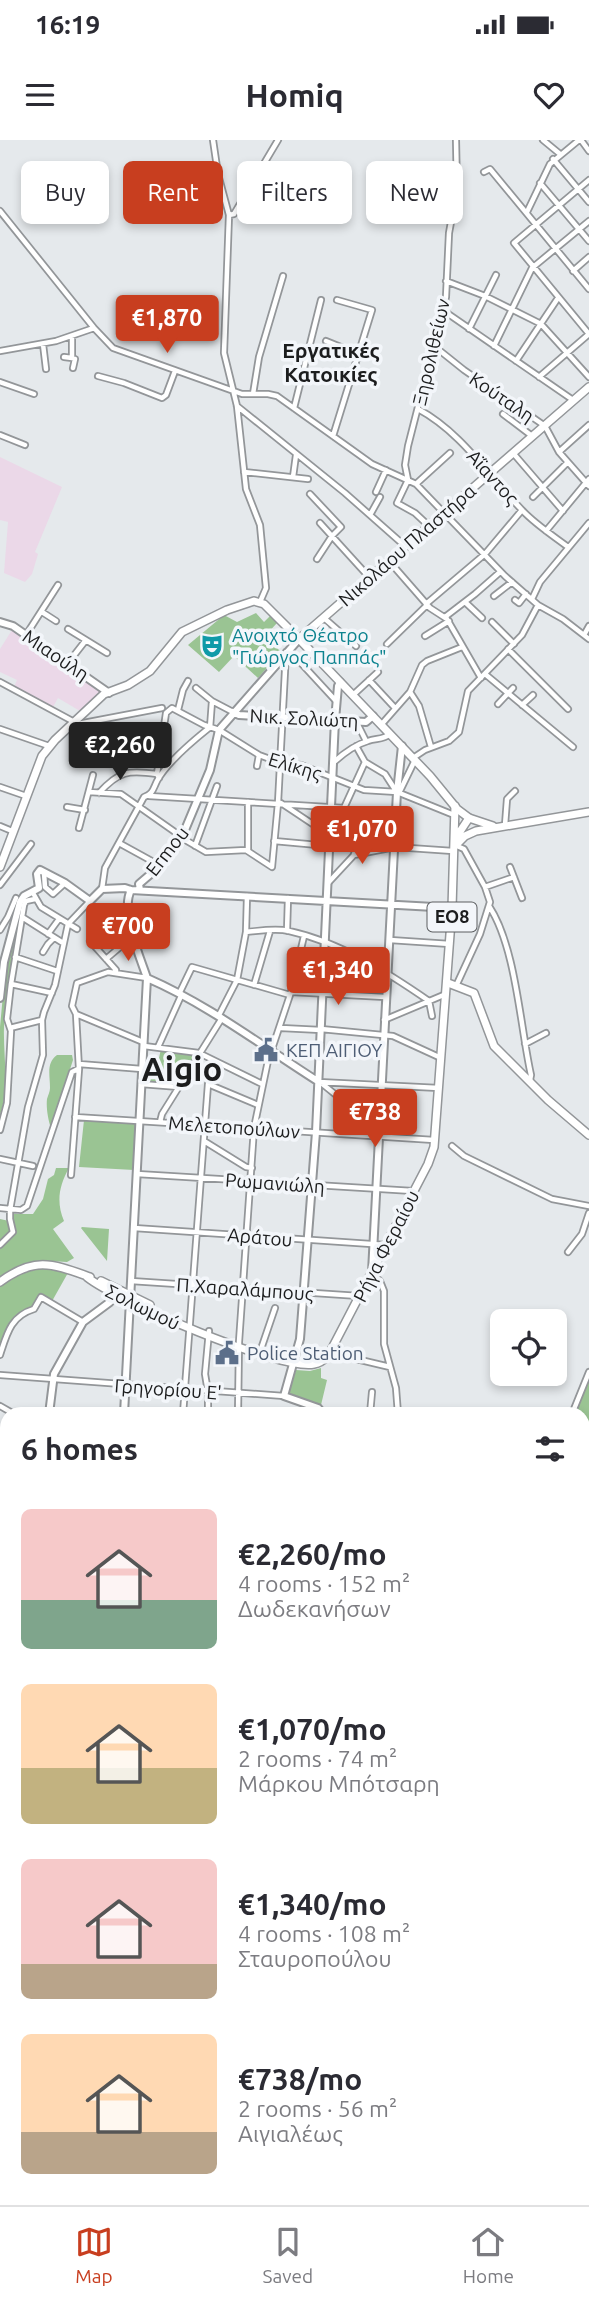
<!DOCTYPE html>
<meta charset="utf-8">
<style>
:root{--surface:#fff;--page:#f7f7f7;--text:#2b2b33;--muted:#7c7c81;--line:#e1e1e2;--accent:#c83e1f}
body{margin:0;font-family:Ubuntu,sans-serif;background:var(--page);color:var(--text);height:100vh;display:flex;flex-direction:column;font-size:26px;white-space:nowrap}
*{box-sizing:border-box;margin:0}
p{font-size:23px;color:var(--muted)}
.icon{flex:none;width:38px;height:38px;fill:none;stroke:currentColor;stroke-width:2;stroke-linecap:round;stroke-linejoin:round}
.map{position:relative;flex:1;overflow:hidden}
.details{position:absolute;left:0px;top:1267px;width:590px;height:798px;display:flex;flex-direction:column;background:var(--surface);border-radius:21px 21px 0 0;box-shadow:0 4px 10px #0003}
.details>*{flex:none}
.hud{position:absolute;left:21px;top:21px;width:548px;height:63px;display:flex;gap:14px}
.tools{position:absolute;left:490px;top:1169px;display:grid;gap:14px}
.tools a{display:grid;place-items:center;width:77px;height:77px;border-radius:10px;background:var(--surface);box-shadow:0 4px 10px #0003;font-size:35px}
.price{position:absolute;translate:-50% -60px;padding:0 16px;border-radius:7px;background:var(--accent);color:#fff;font-size:23px;line-height:46px;filter:drop-shadow(0 2px 4px #0008)}
.price::after{content:'';position:absolute;left:50%;top:42px;width:21px;height:16px;margin-left:-10px;background:inherit;clip-path:polygon(0 0,100% 0,50% 100%)}
.price.current{background:#222;color:#fff}
ul{padding:0;list-style:none}
li{display:flex;align-items:center;gap:21px;height:175px;padding:0 21px}
li span{display:grid;place-items:center;flex:none;width:196px;height:140px;border-radius:10px;color:#555}
li>.icon{margin-inline-start:auto}
span .icon{width:84px;height:84px;fill:#fffc;stroke-width:1}
li b{font-size:30px}
h2{display:flex;justify-content:space-between;align-items:center;height:84px;padding:0 21px;font-size:30px}
.tag{padding:0 24px;border-radius:10px;background:var(--surface);box-shadow:0 4px 10px #0003;font-size:24px;line-height:63px}
.tag.current{background:var(--accent);color:#fff}
.status{display:flex;justify-content:space-between;align-items:center;height:49px;padding:0 35px;background:var(--surface);direction:ltr}
.status svg{height:19px;fill:currentColor}
header{display:flex;justify-content:space-between;align-items:center;height:91px;padding:0 21px;background:var(--surface);font-size:32px;font-weight:700}
.tab-bar{display:flex;justify-content:space-around;align-items:center;height:98px;border-top:2px solid var(--line);background:var(--surface);font-size:19px;color:var(--muted)}
.tab-bar a{display:grid;justify-items:center;gap:4px}
.tab-bar .current{color:var(--accent)}
.map>svg:first-child{display:block}
.industrial{fill:#ebd8e8}
.green{fill:#9ac493}
.lines{fill:none;stroke-linecap:round;stroke-linejoin:round}
.minor-casing{stroke:#939699;stroke-width:8}
.tertiary-casing{stroke:#939699;stroke-width:10}
.secondary-casing{stroke:#939699;stroke-width:10}
.primary-casing{stroke:#939699;stroke-width:10}
.motorway-casing{stroke:#939699;stroke-width:12}
.minor{stroke:#fff;stroke-width:4.5}
.tertiary{stroke:#fff;stroke-width:6}
.secondary{stroke:#fff;stroke-width:7}
.primary{stroke:#fff;stroke-width:7}
.motorway{stroke:#fff;stroke-width:9}
.labels{text-anchor:middle;stroke-width:7;stroke-linejoin:round;paint-order:stroke}
.shield{fill:#f3f6fa;stroke:#5c5e60;stroke-width:2}
.shield-label{font-size:18px;font-weight:bold;fill:#1c1d1e}
.street-label{font-size:19px;fill:#1c1d1e;stroke:#f3f6fa}
.culture-label{font-size:19px;fill:#0d838f;stroke:#f3f6fa;text-anchor:start}
.service-label{font-size:19px;fill:#4e5e75;stroke:#f3f6fa;text-anchor:start}
.neighbourhood-label{font-size:21px;font-weight:bold;fill:#1c1d1e;stroke:#f3f6fa}
.town-label{font-size:33px;font-weight:bold;fill:#1c1d1e;stroke:#f3f6fa}
</style>
<div class="status"><b>16:19</b><svg viewBox="0 0 49 12"><path d="M0 12V9h3v3zM5 12V6h3v6zM10 12V3h3v9zM15 12V0h3v12zM26 1h20v11H26zM47 4h2v5h-2z"/></svg></div>
<header><svg class="icon" aria-label="menu" viewBox="0 0 24 24"><path d="M4 6h16M4 12h16M4 18h16"/></svg>Homiq<svg class="icon" aria-label="heart" viewBox="0 0 24 24"><path d="M12 20l-8-8c-3-5 5-10 8-4 3-6 11-1 8 4z"/></svg></header>
<div class="map">
<svg width="589" height="2065" viewBox="0 0 589 2065">
<rect width="100%" height="100%" fill="#e5e9ec"/>
<!-- industrial -->
<path class="industrial" d="M0 317 62 347 35 412 38 414 32 434 25 442 4 433 8 382 0 380Z
M12 490 101 548V552L80 571 58 558 53 567 14 547 17 540 0 532V509Z"/>
<!-- green -->
<path class="green" d="M256 473 264 482 270 476 277 483 265 496 281 512 258 538 234 516 219 532 188 505 224 475 237 482Z
M17 783C15 818 6 852 4 887 3 916 10 947 0 975V887L6 822Z
M161 909 196 914 177 944 148 942 149 917 159 918Z
M57 915H72L73 920 51 988C48 980 46 967 47 959 48 955 50 952 50 948 50 935 46 923 57 915Z
M84 980 138 983 134 1030 79 1027Z
M56 1028H69C59 1046 56 1062 64 1081L53 1089 74 1118 67 1122C42 1120 21 1121 0 1139V1079L9 1081 10 1074H33L43 1059 48 1039 54 1035Z
M82 1087 109 1089 107 1121 81 1088Z
M39 1127 69 1131 51 1163 41 1157 34 1169C11 1176 7 1193 0 1215V1146L23 1131Z
M321 1228V1238L327 1240 321 1265 288 1256 296 1230 310 1231Z
M589 1240V1414L583 1411V1274H574Z"/>
<g class="lines">
<!-- minor casing -->
<g class="minor-casing">
<path id="minor" d="M213 0 218 34 229 75 224 213 237 266 246 349 260 385 266 448 260 462
M543 0 560 14
M581 0 589 11
M553 19 589 62
M484 32 490 29 589 149
M257 34 271 44
M540 43 589 101
M0 71 94 188 113 208 242 254H268L277 256 372 324 416 344 505 436 538 465 563 479 589 499
M527 72 550 24 579 0
M229 75 234 74 278 0
M573 131 589 117
M446 141 485 156 541 184 589 237
M444 171 573 260
M469 189 496 135
M326 201 358 214
M43 204 46 229
M434 206 464 230 545 286 559 312 589 346
M494 206 532 128 589 81
M0 211 56 201 94 188
M64 217 72 218V196
M72 218 75 219 73 228
M516 221 558 158
M98 236 124 243 162 258 166 255 175 231
M539 237 589 194 514 103 589 40
M0 242 34 254
M253 254 259 217 283 136
M237 266 345 353 405 406
M294 268 321 160
M418 269C461 292 488 335 522 370 535 384 552 395 568 407
M503 274 532 296
M0 295 25 305
M333 296 372 170 337 160
M559 312 589 285
M513 313 563 371
M244 332 308 339
M293 337 296 315
M416 344 450 313
M376 352 386 330
M310 354 341 387 332 396 317 419
M533 357 567 323
M370 375 380 357
M320 383 369 437
M429 386 415 373 397 363 408 340 405 325 408 306 446 157 449 93 457 49 456 0
M546 391 589 339
M389 421 430 468 447 479 481 538
M494 456 512 442
M532 459 540 442 589 383
M515 460 519 463 526 454
M465 462 482 478
M426 464 485 414 522 370
M42 472 56 481
M445 477 475 454 500 432
M324 478 356 506
M492 482 514 504
M68 489 107 513
M26 495 58 445
M584 495 589 486
M425 496 449 481
M387 504 427 465
M508 509 568 569
M289 510 336 561
M68 523 86 500
M485 534 573 607
M369 540 395 568
M0 542 78 584 162 568
M196 548 212 561
M410 552 419 566 431 607
M353 555 378 532
M498 564 513 548
M522 565 533 555
M178 570 183 550 188 541
M356 581 366 601
M381 585 410 552 422 525 427 521 462 507
M210 588 212 561 233 572
M0 589 49 606
M356 606 365 622 385 634 396 651
M413 618 425 610 449 601 459 592 468 551 522 495 538 465
M334 622C344 613 354 605 368 601 376 598 383 600 390 594
M257 626 259 615
M159 638 157 634 166 573 172 568 204 585 219 590 259 615 281 623 301 625 364 650 397 652 454 675
M0 647 26 656
M89 652 121 654 182 697
M99 653C119 631 128 630 157 634
M399 653 415 620
M149 656 344 668
M248 662V711
M281 663 329 695
M67 667 85 670
M505 685 507 659 515 651
M0 686 12 691
M79 688 93 635
M182 698 206 712 246 710 272 727 278 663 286 512
M274 701 329 706
M119 703 159 725
M195 706 217 646
M354 714 358 706 344 668 365 622
M510 727 522 758
M44 733 45 747 53 754 65 743
M328 743 354 715 395 707 453 711
M0 745 31 704
M485 747 514 737
M102 749 105 728 144 657C153 654 153 649 157 641 166 624 194 600 209 588
M33 753 41 767 77 789
M489 766C516 807 520 886 531 935L530 940
M22 777 63 803
M0 790 8 777 16 758
M287 791 288 758
M246 792C259 791 275 788 289 791 340 802 387 832 429 861L432 876
M48 794 59 779
M390 800 450 804
M90 801 116 830V833
M43 812 48 804 54 798
M15 817 57 831
M106 819 133 796
M11 844 52 853
M254 845 270 791
M456 846 480 794 490 762 485 747 464 709 457 706
M291 852 385 857
M179 854 192 827 290 855
M76 874 143 902
M219 875 237 840 246 792 247 756
M384 880 446 854
M10 888 42 880
M281 888 321 890
M321 889 393 896 441 918
M525 904 546 893
M144 906 199 913 262 944
M158 907 181 856
M271 912 291 852 304 796
M79 924 142 929
M319 942 439 948
M320 942 368 981 367 995
M141 944 179 947
M75 977 434 1000
M160 982 162 974 222 878
M0 990 7 963 11 891 7 879 11 844 24 765 26 761 35 759
M204 1001 246 1027 252 1028
M452 1006 464 1016 552 1059 589 1066
M0 1019 33 1026
M137 1034 413 1051
M71 1035 79 929 76 874 72 866 77 843 108 832 147 838
M0 1068 21 1070 27 1066 72 932 78 929
M134 1088 386 1105
M0 1105 13 1092 10 1079V1070L28 967 43 915 42 880 44 872 55 845 68 784 90 761
M568 1112 582 1094 589 1073
M372 1133 380 1141 384 1151V1204L396 1248 398 1274
M131 1141 359 1156
M261 1209 275 1168
M0 1215C7 1193 11 1176 34 1169L41 1157 83 1182
M352 1218 390 1227
M0 1235 284 1256
M0 1266 14 1274
M183 1274 208 944 258 965
M208 1274V1252L205 1234 209 1191
M238 1274 239 1202 254 988 270 911
M308 1274 312 1266
M370 1274 372 1252
M572 1274 589 1232
M1 1308 7 1300
M0 1384 7 1385
M0 1503 7 1491
M0 1559 7 1564
M583 1563 589 1561
M0 1598 7 1601
M0 1627 7 1630
M0 1653 7 1657
M0 1673 7 1658
M0 1697 7 1696
M583 1764 589 1766
M0 1908 7 1896
M26 2065 29 2058
M202 2065 205 2058"/>
</g>
<!-- tertiary casing -->
<g class="tertiary-casing">
<path id="tertiary" d="M0 482 13 486 109 553
M233 572 239 575 366 582 373 576
M140 750 139 744 153 732 182 697 210 630 219 590 299 499
M147 838C209 865 262 906 319 942
M0 858 4 822 20 762 24 756 39 748 37 734 40 730 65 743 90 761 102 749 125 748 131 750 452 768
M372 1132 397 652 402 606
M49 1274 54 1234 83 1182 110 1162V1151
M124 1274 147 838C140 817 120 771 131 750
M323 1274 318 1268 284 1256 300 1199 316 992 335 580 338 546 340 542
M0 1460 7 1465
M0 1466 7 1471
M583 1689 589 1687
M0 1748 7 1747"/>
</g>
<!-- secondary casing -->
<g class="secondary-casing">
<path id="secondary" d="M299 499 589 247
M0 727 42 616 55 600 104 554 128 545 150 531 182 492 227 470 254 461 264 464 299 499 430 636 457 669 469 678
M448 843 474 853 494 906 548 960 589 995
M583 1634 586 1610 589 1602
M509 2058 512 2065"/>
</g>
<!-- primary casing -->
<g class="primary-casing">
<path id="primary" d="M457 696 469 678 493 686
M457 704 465 696 476 691 589 672
M87 1137C117 1161 280 1231 314 1224 320 1223 324 1220 328 1216L428 1024 434 1007 452 768 455 666
M101 1141 150 1165
M0 1142C35 1116 53 1124 90 1137"/>
</g>
<!-- motorway casing -->
<g class="motorway-casing">
<path id="motorway" d="M583 1653 589 1652
M583 1662 589 1661
M0 1717H7
M0 1727 7 1726"/>
</g>
<!-- minor -->
<use href="#minor" class="minor"/>
<!-- tertiary -->
<use href="#tertiary" class="tertiary"/>
<!-- secondary -->
<use href="#secondary" class="secondary"/>
<!-- primary -->
<use href="#primary" class="primary"/>
<!-- motorway -->
<use href="#motorway" class="motorway"/>
</g>
<!-- icons -->
<defs>
<g id="theatre-bare" transform="scale(1.89)"><path d="M-5-5.5Q0-4 5-5.5V0Q5 5 0 6Q-5 5-5 0ZM-3.3-2.5H-1v1.5H-3.3ZM1-2.5H3.3v1.5H1ZM-2.8 1Q0 5.5 2.8 1Z" fill="#0f9aa8" stroke="#f3f6fa" stroke-width="2.5" paint-order="stroke"/></g>
<g id="civic-bare" transform="scale(1.89)"><path d="M-.6-6.5H3V-4.5H.6V-3L4-1V1h2V6H-6V1h2V-1L-.6-3ZM-1.2 2.5V6h2.4V2.5Z" fill="#5c6f8a" stroke="#f3f6fa" stroke-width="2.5" paint-order="stroke"/></g>
</defs>
<g fill-rule="evenodd">
<use href="#theatre-bare" x="212" y="506"/>
<use href="#civic-bare" x="266" y="910"/>
<use href="#civic-bare" x="227" y="1213"/>
</g>
<g class="labels">
<!-- shield labels -->
<rect class="shield" x="427.5" y="762.5" width="49" height="29" rx="5"/>
<g class="shield-label">
<text x="452" y="783">ΕΟ8</text>
</g>
<!-- street labels -->
<g class="street-label">
<text transform="translate(431 212) rotate(-77)" y="7">Ξηρολιθείων</text>
<text transform="translate(502 257) rotate(34)" y="7">Κούταλη</text>
<text transform="translate(493 337) rotate(48)" y="7">Αΐαντος</text>
<text transform="translate(407 405) rotate(-41)" y="7">Νικολάου Πλαστήρα</text>
<text transform="translate(56 515) rotate(34)" y="7">Μιαούλη</text>
<text transform="translate(304 578) rotate(3)" y="7">Νικ. Σολιώτη</text>
<text transform="translate(295 626) rotate(17)" y="7">Ελίκης</text>
<text transform="translate(167 711) rotate(-52)" y="7">Ermou</text>
<text transform="translate(234 987) rotate(4)" y="7">Μελετοπούλων</text>
<text transform="translate(275 1043) rotate(4)" y="7">Ρωμανιώλη</text>
<text transform="translate(260 1097) rotate(5)" y="7">Αράτου</text>
<text transform="translate(386 1106) rotate(-63)" y="7">Ρήγα Φεραίου</text>
<text transform="translate(245 1149) rotate(4)" y="7">Π.Χαραλάμπους</text>
<text transform="translate(143 1167) rotate(26)" y="7">Σολωμού</text>
<text transform="translate(168 1249) rotate(4)" y="7">Γρηγορίου Ε'</text>
</g>
<!-- culture labels -->
<g class="culture-label">
<text x="232" y="502">Ανοιχτό Θέατρο<tspan x="232" dy="22">"Γιώργος Παππάς"</tspan></text>
</g>
<!-- service labels -->
<g class="service-label">
<text x="286" y="917">ΚΕΠ ΑΙΓΙΟΥ</text>
<text x="247" y="1220">Police Station</text>
</g>
<!-- neighbourhood labels -->
<g class="neighbourhood-label">
<text x="331" y="218">Εργατικές<tspan x="331" dy="24">Κατοικίες</tspan></text>
</g>
<!-- town labels -->
<g class="town-label">
<text x="182" y="941">Aigio</text>
</g>
</g>
</svg>
<div class="tools">
<a><svg class="icon" aria-label="locate" viewBox="0 0 24 24"><circle cx="12" cy="12" r="6"/><path d="M12 2v4M12 18v4M2 12h4M18 12h4"/></svg></a>
</div>
<b class="price" style="left:167px;top:215px">€1,870</b>
<b class="price current" style="left:120px;top:642px">€2,260</b>
<b class="price" style="left:362px;top:726px">€1,070</b>
<b class="price" style="left:128px;top:823px">€700</b>
<b class="price" style="left:338px;top:867px">€1,340</b>
<b class="price" style="left:375px;top:1009px">€738</b>
<div class="hud">
<a class="tag">Buy</a>
<a class="tag current">Rent</a>
<a class="tag">Filters</a>
<a class="tag">New</a>
</div>
<section class="details">
<h2>6 homes<svg class="icon" aria-label="filters" viewBox="0 0 24 24"><path d="M4 7h16M4 17h16"/><circle cx="9" cy="7" r="2"/><circle cx="15" cy="17" r="2"/></svg></h2>
<ul>
<li><span style="background:linear-gradient(#f6c9c9 65%,#7fa58c 0)"><svg class="icon" aria-label="home" viewBox="0 0 24 24"><path d="M3 11l9-7 9 7M6 9v11h12V9"/></svg></span><div><b>€2,260/mo</b><p>4 rooms · 152 m²</p><p>Δωδεκανήσων</p></div></li>
<li><span style="background:linear-gradient(#ffd9b3 60%,#c2b280 0)"><svg class="icon" aria-label="home" viewBox="0 0 24 24"><path d="M3 11l9-7 9 7M6 9v11h12V9"/></svg></span><div><b>€1,070/mo</b><p>2 rooms · 74 m²</p><p>Μάρκου Μπότσαρη</p></div></li>
<li><span style="background:linear-gradient(#f6c9c9 75%,#b9a48a 0)"><svg class="icon" aria-label="home" viewBox="0 0 24 24"><path d="M3 11l9-7 9 7M6 9v11h12V9"/></svg></span><div><b>€1,340/mo</b><p>4 rooms · 108 m²</p><p>Σταυροπούλου</p></div></li>
<li><span style="background:linear-gradient(#ffd9b3 70%,#b9a48a 0)"><svg class="icon" aria-label="home" viewBox="0 0 24 24"><path d="M3 11l9-7 9 7M6 9v11h12V9"/></svg></span><div><b>€738/mo</b><p>2 rooms · 56 m²</p><p>Αιγιαλέως</p></div></li>
</ul>
</section>
</div>
<nav class="tab-bar">
<a class="current"><svg class="icon" aria-label="map" viewBox="0 0 24 24"><path d="M3 6l6-2 6 2 6-2v14l-6 2-6-2-6 2zM9 4v14M15 6v14"/></svg>Map</a>
<a><svg class="icon" aria-label="saved" viewBox="0 0 24 24"><path d="M7 4h10v16l-5-4-5 4z"/></svg>Saved</a>
<a><svg class="icon" aria-label="home" viewBox="0 0 24 24"><path d="M3 11l9-7 9 7M6 9v11h12V9"/></svg>Home</a>
</nav>
